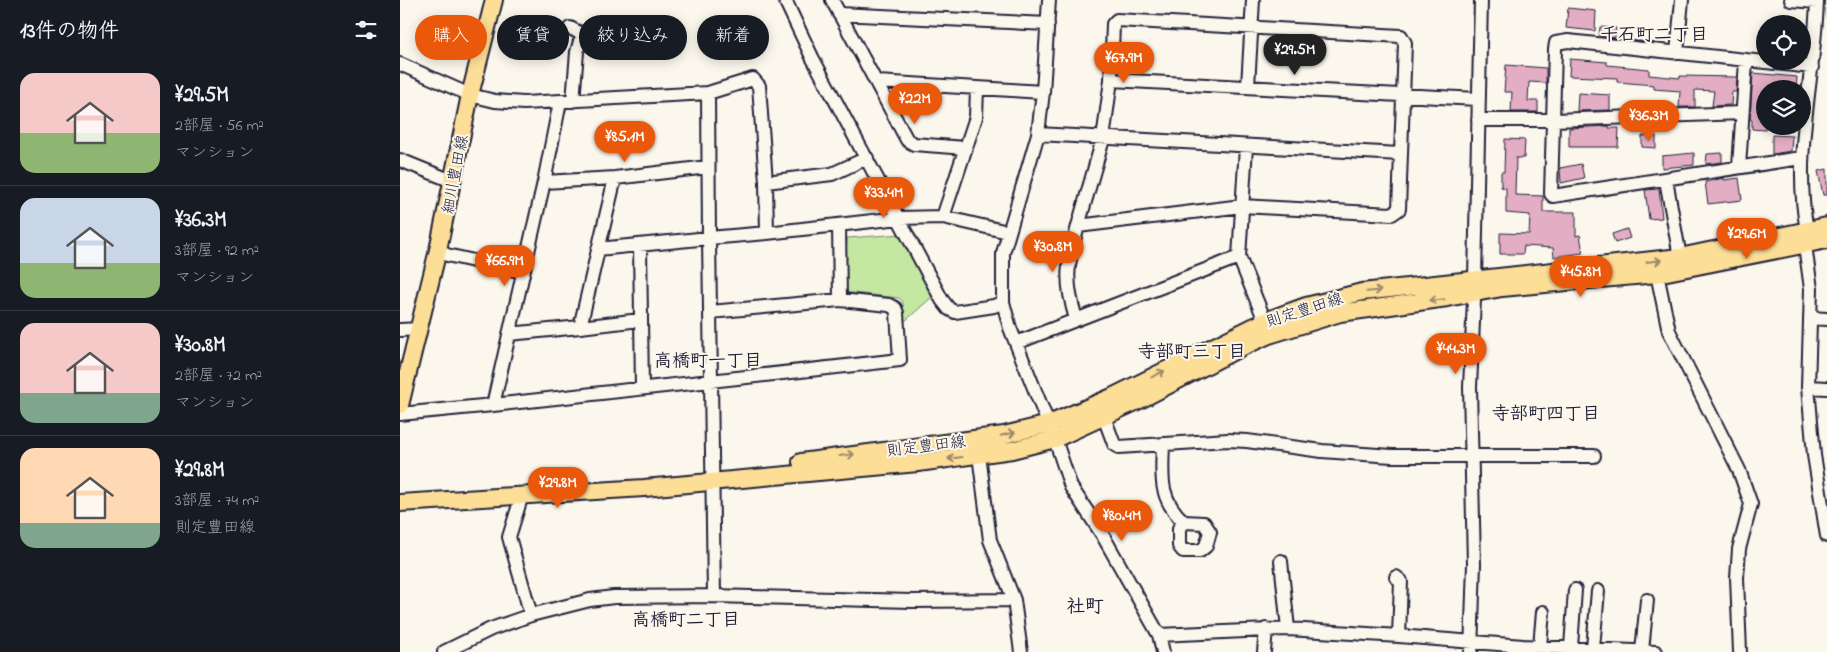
<!DOCTYPE html>
<html lang="ja">
<meta charset="utf-8">
<style>
:root{--surface:#171b24;--page:#20242c;--text:#f1f3f6;--muted:#9ea1a6;--line:#363941;--accent:#ea580c}
body{margin:0;font-family:"Indie Flower","Klee One",sans-serif;background:var(--page);color:var(--text);height:100vh;display:flex;flex-direction:column;font-size:19px;white-space:nowrap}
*{box-sizing:border-box;margin:0}
p{font-size:16px;color:var(--muted)}
.icon{flex:none;width:28px;height:28px;fill:none;stroke:currentColor;stroke-width:2;stroke-linecap:round;stroke-linejoin:round}
.map{position:relative;flex:1;overflow:hidden}
.side{display:flex;flex-direction:column;background:var(--surface);width:400px}
.side>*{flex:none}
.hud{position:absolute;left:15px;top:15px;width:475px;height:45px;display:flex;gap:10px}
.buttons{position:absolute;left:1356px;top:15px;display:grid;gap:10px}
.buttons a{display:grid;place-items:center;width:55px;height:55px;border-radius:50%;background:var(--surface);box-shadow:0 2px 12px #0003;font-size:25px}
.price{position:absolute;translate:-50% -42px;padding:0 11px;border-radius:18px;background:var(--accent);color:#fff;font-size:16px;line-height:32px;filter:drop-shadow(0 1px 2px #0008)}
.price::after{content:'';position:absolute;left:50%;top:30px;width:15px;height:11px;margin-left:-8px;background:inherit;clip-path:polygon(0 0,100% 0,50% 100%)}
.price.selected{background:#222;color:#fff}
ul{padding:0;list-style:none}
li{display:flex;align-items:center;gap:15px;height:125px;padding:0 20px}
li+li{border-top:1px solid var(--line)}
li span{display:grid;place-items:center;flex:none;width:140px;height:100px;border-radius:15px;color:#555}
li>.icon{margin-inline-start:auto}
span .icon{width:60px;height:60px;fill:#fffc;stroke-width:1}
li b{font-size:21px}
h2{display:flex;justify-content:space-between;align-items:center;height:60px;padding:0 20px;font-size:21px}
.pill{padding:0 18px;border-radius:22px;background:var(--surface);box-shadow:0 2px 12px #0003;font-size:18px;line-height:45px}
.pill.selected{background:var(--accent);color:#fff}
main{display:flex;flex:1;min-height:0}
.map>svg:first-child{display:block}
.green{fill:#c4e7a1;stroke:#73846e}
.building{fill:#e3adc3;stroke:#22223b}
.lines{fill:none;stroke-linecap:round;stroke-linejoin:round}
.minor-casing{stroke:#22223b;stroke-width:16}
.major-casing{stroke:#22223b;stroke-width:20}
.minor{stroke:#fbf7ec;stroke-width:12}
.major{stroke:#fdde96;stroke-width:16}
.oneway{stroke:#9a896d}
.labels{text-anchor:middle;stroke-width:4;stroke-linejoin:round;paint-order:stroke}
.street-label{font-size:16px;fill:#22223b;stroke:#fbf7ec}
.neighbourhood-label{font-size:18px;font-weight:bold;fill:#22223b;stroke:#fbf7ec}
.quarter-label{font-size:19px;font-weight:bold;fill:#22223b;stroke:#fbf7ec}
</style>
<main>
<section class="side">
<h2>13件の物件<svg class="icon" aria-label="filters" viewBox="0 0 24 24"><path d="M4 7h16M4 17h16"/><circle cx="9" cy="7" r="2"/><circle cx="15" cy="17" r="2"/></svg></h2>
<ul>
<li><span style="background:linear-gradient(#f6c9c9 60%,#8fb573 0)"><svg class="icon" aria-label="home" viewBox="0 0 24 24"><path d="M3 11l9-7 9 7M6 9v11h12V9"/></svg></span><div><b>¥29.5M</b><p>2部屋 · 56 m²</p><p>マンション</p></div></li>
<li><span style="background:linear-gradient(#c9d6e8 65%,#8fb573 0)"><svg class="icon" aria-label="home" viewBox="0 0 24 24"><path d="M3 11l9-7 9 7M6 9v11h12V9"/></svg></span><div><b>¥36.3M</b><p>3部屋 · 92 m²</p><p>マンション</p></div></li>
<li><span style="background:linear-gradient(#f6c9c9 70%,#7fa58c 0)"><svg class="icon" aria-label="home" viewBox="0 0 24 24"><path d="M3 11l9-7 9 7M6 9v11h12V9"/></svg></span><div><b>¥30.8M</b><p>2部屋 · 72 m²</p><p>マンション</p></div></li>
<li><span style="background:linear-gradient(#ffd9b3 75%,#7fa58c 0)"><svg class="icon" aria-label="home" viewBox="0 0 24 24"><path d="M3 11l9-7 9 7M6 9v11h12V9"/></svg></span><div><b>¥29.8M</b><p>3部屋 · 74 m²</p><p>則定豊田線</p></div></li>
</ul>
</section>
<div class="map">
<svg width="1427" height="652" viewBox="0 0 1427 652">
<rect width="100%" height="100%" fill="#fbf7ec"/>
<filter id="ink" filterUnits="userSpaceOnUse"><feTurbulence type="fractalNoise" baseFrequency=".02" numOctaves="2"/><feDisplacementMap in="SourceGraphic" scale="10" xChannelSelector="R" yChannelSelector="G"/><feConvolveMatrix kernelMatrix="1 2 1 2 8 2 1 2 1" color-interpolation-filters="sRGB"/></filter>
<g filter="url(#ink)">
<!-- green -->
<path class="green" d="M502 234 533 296 503 323V302L499 298 444 292 447 238Z"/>
<!-- building -->
<path class="building" d="M1168 8 1196 11 1195 31 1166 28Z
M1200 27 1216 28 1215 38 1199 36Z
M1170 59 1207 62V65L1249 69V75L1280 78V76L1337 77 1336 92H1332L1331 105 1312 106 1314 91 1295 90V107H1279L1280 91 1254 89V85L1217 82V78L1169 76Z
M1106 65 1146 68V83L1129 82 1128 101H1138V112H1111L1112 92H1104Z
M1353 73 1397 77 1396 89H1365V130L1352 129V120L1350 119Z
M1178 93 1210 95V110L1177 111Z
M1209 126V128H1219L1218 147H1169V128Z
M1372 135 1392 136 1391 151 1372 154Z
M1242 136H1256V148L1242 147Z
M1105 139 1125 140 1124 158H1116L1115 195 1143 196V212H1176V236L1180 235 1183 253 1154 257 1153 248 1124 246 1123 254H1100V233L1129 234 1130 215 1106 213V188L1101 187V172H1104Z
M1294 153V165L1262 168V156Z
M1322 153V162L1306 164 1307 154Z
M1181 164 1184 178 1161 183 1160 168Z
M1427 169V195H1423L1418 171Z
M1324 178V180L1339 178 1342 200 1308 204 1305 182Z
M1259 189 1262 218 1249 219 1245 190Z
M1227 229 1230 238 1215 243 1212 234Z"/>
<g class="lines">
<!-- minor casing -->
<g class="minor-casing">
<path id="minor" d="M385 0 412 57 542 300 549 309 555 312 594 306 603 302
M432 0 507 140 514 144 565 148
M649 0 643 92 638 134 603 253V302L610 328 658 448 671 487 702 534 759 635 763 652
M1391 0 1417 2
M439 14 648 24
M717 20 1001 36 1005 43 999 209 992 214 842 206 678 226 703 139 711 80 713 24Z
M170 28 182 34 177 52 173 101
M1277 53 1282 0
M0 64 70 95 95 101 124 103 308 93 353 79 359 86 366 182 367 233 309 238 314 596
M711 80 1078 99
M477 82 643 92
M848 86 853 0
M1078 120H1154L1342 113
M638 134 1000 154
M846 147 839 257 865 321
M1401 158 1153 196 1151 194 1155 49 1156 43 1168 41 1412 67
M0 160 52 181
M1339 167 1346 61
M1266 180 1280 257
M144 182 215 178 308 167
M366 182 432 174 467 158
M543 217 576 117 577 89
M439 225 440 300
M1407 230C1392 154 1415 77 1417 0
M367 233 499 218 543 217 608 232
M1405 245 1411 289 1408 387
M240 246 242 388
M198 249 309 238 308 93
M38 250 47 255 123 272
M1257 274 1269 331 1339 470 1351 504 1339 549 1337 578 1340 652
M1410 318 1427 319
M676 319C664 279 667 266 678 226
M180 327 240 320
M0 330 20 329
M109 334 180 327 215 178
M616 343 839 257
M1427 388 1408 387 1414 455 1427 536
M93 405 500 360 497 313 495 308 489 305 440 300 310 312
M0 414 93 405 144 182 160 102
M704 417 714 444 719 447 828 440 847 441 922 451 992 456H1194
M763 444C762 476 758 498 784 522L804 523 810 532 806 546 800 551H783L779 546V528L784 522
M579 455 590 540 614 600 621 652
M122 495 109 537 131 615
M881 561 888 629
M996 577 1001 581 999 636
M759 635 888 629 999 636 1123 646 1256 652
M1140 646 1143 612
M1171 647 1175 590
M1193 648 1198 591
M1242 651 1247 600
M44 652 91 629 131 615 190 600 214 597 314 596 512 601 614 600
M864 652 866 629
M1071 652 1074 564 1070 387 1075 278 1081 0"/>
</g>
<!-- major casing -->
<g class="major-casing">
<path id="major" d="M0 405 38 250 70 95 94 0
M401 462 604 435 649 424 712 397 865 321 906 306 962 292 1280 257 1427 226
M0 503 244 488 518 463 612 450 655 439 742 399 838 349 869 335 940 313 1047 298 1102 288 1257 274 1427 240"/>
</g>
<!-- minor -->
<use href="#minor" class="minor"/>
<!-- major -->
<use href="#major" class="major"/>
</g>
<!-- one-way arrows -->
<defs><path id="oneway-shaft" d="M-6 0H5M1.5-3L5.5 0L1.5 3" fill="none" stroke-width="1.6" stroke-linecap="round" stroke-linejoin="round" transform="scale(1.25)"/></defs>
<g class="oneway">
<use href="#oneway-shaft" transform="translate(1254 261) rotate(-7)"/>
<use href="#oneway-shaft" transform="translate(974 291) rotate(-5)"/>
<use href="#oneway-shaft" transform="translate(1037 300) rotate(174)"/>
<use href="#oneway-shaft" transform="translate(758 374) rotate(-27)"/>
<use href="#oneway-shaft" transform="translate(608 434) rotate(-13)"/>
<use href="#oneway-shaft" transform="translate(447 455) rotate(-8)"/>
<use href="#oneway-shaft" transform="translate(555 458) rotate(173)"/>
</g>
</g>
<g class="labels">
<!-- street labels -->
<g class="street-label">
<text transform="translate(54 174) rotate(-79)" y="6">細川豊田線</text>
<text transform="translate(904 309) rotate(-18)" y="6">則定豊田線</text>
<text transform="translate(526 445) rotate(-7)" y="6">則定豊田線</text>
</g>
<!-- neighbourhood labels -->
<g class="neighbourhood-label">
<text x="1254" y="40">千石町二丁目</text>
<text x="792" y="357">寺部町三丁目</text>
<text x="308" y="366">高橋町一丁目</text>
<text x="1146" y="419">寺部町四丁目</text>
<text x="286" y="625">高橋町二丁目</text>
</g>
<!-- quarter labels -->
<g class="quarter-label">
<text x="685" y="612">社町</text>
</g>
</g>
</svg>
<div class="buttons">
<a><svg class="icon" aria-label="locate" viewBox="0 0 24 24"><circle cx="12" cy="12" r="6"/><path d="M12 2v4M12 18v4M2 12h4M18 12h4"/></svg></a>
<a><svg class="icon" aria-label="layers" viewBox="0 0 24 24"><path d="M12 4l9 5-9 5-9-5zM3 14l9 5 9-5"/></svg></a>
</div>
<b class="price selected" style="left:895px;top:76px">¥29.5M</b>
<b class="price" style="left:724px;top:84px">¥67.9M</b>
<b class="price" style="left:515px;top:125px">¥22M</b>
<b class="price" style="left:1249px;top:142px">¥36.3M</b>
<b class="price" style="left:225px;top:163px">¥85.1M</b>
<b class="price" style="left:484px;top:219px">¥33.4M</b>
<b class="price" style="left:1347px;top:260px">¥29.6M</b>
<b class="price" style="left:653px;top:273px">¥30.8M</b>
<b class="price" style="left:105px;top:287px">¥66.9M</b>
<b class="price" style="left:1181px;top:298px">¥45.8M</b>
<b class="price" style="left:1056px;top:375px">¥44.3M</b>
<b class="price" style="left:158px;top:509px">¥29.8M</b>
<b class="price" style="left:722px;top:542px">¥80.4M</b>
<div class="hud">
<a class="pill selected">購入</a>
<a class="pill">賃貸</a>
<a class="pill">絞り込み</a>
<a class="pill">新着</a>
</div>
</div>
</main>
